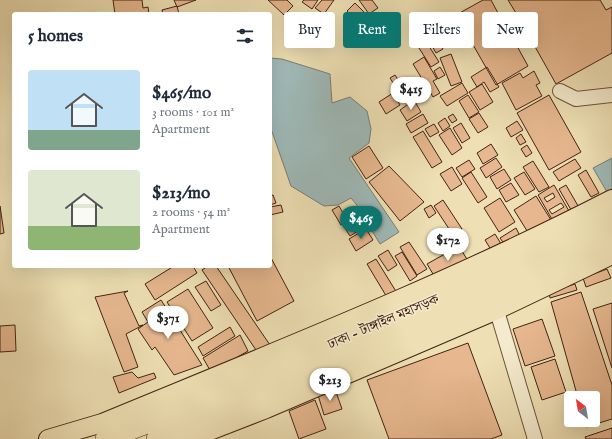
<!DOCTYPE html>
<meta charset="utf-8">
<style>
:root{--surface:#fff;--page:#f6f6f7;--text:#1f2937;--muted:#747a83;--accent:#0f766e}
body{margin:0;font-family:"IM FELL English","Noto Serif Bengali",serif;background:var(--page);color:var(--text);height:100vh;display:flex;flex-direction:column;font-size:15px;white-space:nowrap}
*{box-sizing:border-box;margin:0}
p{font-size:13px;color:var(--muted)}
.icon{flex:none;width:22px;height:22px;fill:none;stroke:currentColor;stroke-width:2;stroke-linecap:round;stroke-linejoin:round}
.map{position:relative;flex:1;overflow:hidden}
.panel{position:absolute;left:12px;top:12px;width:260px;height:256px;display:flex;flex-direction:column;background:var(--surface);border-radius:4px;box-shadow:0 4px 16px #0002}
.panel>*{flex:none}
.banner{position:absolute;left:284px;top:12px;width:268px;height:36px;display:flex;gap:8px}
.needle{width:26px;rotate:329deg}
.fabs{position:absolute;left:564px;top:391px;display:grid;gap:8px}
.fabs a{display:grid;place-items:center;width:36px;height:36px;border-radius:4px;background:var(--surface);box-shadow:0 4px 16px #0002;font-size:20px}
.price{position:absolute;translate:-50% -34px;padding:0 9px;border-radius:14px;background:#fff;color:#222;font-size:13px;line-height:26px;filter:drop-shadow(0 1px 2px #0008)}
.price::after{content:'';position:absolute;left:50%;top:24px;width:12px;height:9px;margin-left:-6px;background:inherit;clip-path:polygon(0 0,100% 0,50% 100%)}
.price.active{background:var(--accent);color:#fff}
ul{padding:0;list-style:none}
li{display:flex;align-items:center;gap:12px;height:100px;padding:0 16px}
li span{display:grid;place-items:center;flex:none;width:112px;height:80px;border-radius:4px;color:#555}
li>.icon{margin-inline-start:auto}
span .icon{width:48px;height:48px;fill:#fffc;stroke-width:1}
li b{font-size:17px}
h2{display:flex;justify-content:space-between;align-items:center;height:48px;padding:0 16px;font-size:17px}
.tag{padding:0 14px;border-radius:4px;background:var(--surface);box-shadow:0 4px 16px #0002;font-size:14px;line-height:36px}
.tag.active{background:var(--accent);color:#fff}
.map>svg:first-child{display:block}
.water{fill:#9fbab9;stroke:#7a7e77}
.building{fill:#e7b88f;stroke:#432314;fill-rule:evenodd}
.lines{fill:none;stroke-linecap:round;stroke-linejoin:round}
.minor-casing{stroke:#6e523c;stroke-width:16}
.major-casing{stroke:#432314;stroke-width:20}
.highway-casing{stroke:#432314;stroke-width:22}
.minor{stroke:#f4ebce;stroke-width:14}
.major{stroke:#eee0b4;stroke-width:18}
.highway{stroke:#eee0b4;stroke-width:21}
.labels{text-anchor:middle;stroke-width:3;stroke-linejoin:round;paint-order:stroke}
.street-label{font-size:14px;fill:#432314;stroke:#f4ebce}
</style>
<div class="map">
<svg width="612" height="439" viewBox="0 0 612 439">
<rect width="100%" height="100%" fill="#eee0b4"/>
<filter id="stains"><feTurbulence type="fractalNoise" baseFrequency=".005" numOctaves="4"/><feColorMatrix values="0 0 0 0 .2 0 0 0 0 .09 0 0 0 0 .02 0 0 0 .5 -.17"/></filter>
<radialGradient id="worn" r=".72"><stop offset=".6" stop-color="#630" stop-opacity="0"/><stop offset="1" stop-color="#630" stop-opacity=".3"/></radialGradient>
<!-- water -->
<path class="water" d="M270 58 282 59 330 74 332 103 350 97 367 111 371 129 369 143 349 158 399 232 380 244 356 204 351 198 338 205 324 206 291 186 270 126Z
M612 158V189L607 192 593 168Z"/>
<!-- building -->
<path class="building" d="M113 0H142L143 8 148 7 149 14H115Z
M174 0H196L177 7Z
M268 0H287L293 6 284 15Z
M304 0H318L312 9 302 2Z
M322 0H334L324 14 315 8Z
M359 0H372L378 8 369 14Z
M483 0H491L505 26 519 18 508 0H600L606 10 612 7V53L556 84 525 29 512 37 528 66 496 85 456 15Z
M355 3 370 18 362 26 347 11Z
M177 6 179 14H163L162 10Z
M434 35 443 49 436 53 428 39Z
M427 43 439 62 431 67 419 48Z
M451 54 462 82 451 86 440 58Z
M424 57 437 79 433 81 440 93 433 97 413 64Z
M440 67 445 75 438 79 434 71Z
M487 67 499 87 490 92 484 82 477 87 471 77Z
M534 71 540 83 536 85 542 96 516 110 502 83 520 73 523 78Z
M395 75 402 86 397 89 390 78Z
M462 83 468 93 447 106 440 96Z
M482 84 493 102 480 110 469 92Z
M393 93 400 105 386 114 379 102Z
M468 95 479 112 469 118 459 101Z
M549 95 581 152 549 170 517 113Z
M414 100 421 112 407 121 400 110Z
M479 113 488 127 478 133 469 119Z
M423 114 428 123 411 133 406 124Z
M453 114 457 120 452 123 448 117Z
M445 118 450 126 443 131 438 123Z
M517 121 523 130 511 137 506 128Z
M461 123 470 138 462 143 453 128Z
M434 124 439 132 430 137 425 129Z
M450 128 462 148 452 155 439 135Z
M423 131 442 162 432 168 413 137Z
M521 134 526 142 520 145 516 138Z
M491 144 498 155 483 164 477 153Z
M527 145 532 153 526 157 521 149Z
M369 146 383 168 366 179 352 157Z
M496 158 502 167 486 178 480 168Z
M575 159 581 168 559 181 553 172Z
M469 160 475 169 462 177 456 168Z
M533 161 549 187 539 192 523 167Z
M389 166 424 202 400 221 369 182Z
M452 167 462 184 451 191 440 174Z
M504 169 511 180 497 189 490 177Z
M586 170 599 193 591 197 578 175Z
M471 172 487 197 478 203 462 178Z
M524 172 535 189 525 195 514 178Z
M511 183 519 195 506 202 499 190Z
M554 185 569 211 553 221 538 195ZM553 193 555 197 547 202 544 198ZM561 203 564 207 552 214 549 210Z
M566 185 581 211 574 215 559 189Z
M273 195 276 203 270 205V196Z
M536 196 551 220 529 234 514 210Z
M500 198 515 222 499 232 484 208Z
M443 200 462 229 453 235 434 206Z
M281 205 283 212 270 215V207Z
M431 205 436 213 429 218 424 209Z
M0 206 4 233 0 234Z
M339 206 343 213 354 206 358 214 341 225 332 210Z
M360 215 366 226 350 236 343 225Z
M516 228 520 236 505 245 500 238Z
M366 229 373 240 356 251 349 239Z
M495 234 503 247 493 253 485 240Z
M409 242 427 269 417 275 400 247Z
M459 246 468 261 436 279 427 264Z
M388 250 397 265 388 271 378 256Z
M402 252 417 276 410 281 395 256Z
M270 256 294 301 257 321 228 266H270Z
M376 259 397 293 388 299 367 264Z
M174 266H193L197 273 155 300 145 284Z
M208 266H216L270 345 258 353 202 270Z
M607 269 611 278 586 287 583 278Z
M206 281 221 305 211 311 195 287Z
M575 284 577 290 550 298 549 292Z
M188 289 213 328 192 341 167 302Z
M128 291 124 293 139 326 143 325 126 334 138 367 124 372 95 297Z
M581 292 612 385V419L586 427 584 420H593V398H578L551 302Z
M161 300 202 365 174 375 155 347 152 350 138 329 148 322 142 312Z
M612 303V368L593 309Z
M542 319 555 356 525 366 513 329Z
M15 325 16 351 0 352V326Z
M230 327 235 336 203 356 198 347Z
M240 335 248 351 211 372 203 358Z
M468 343 502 435 491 439H389L367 380Z
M555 359 566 392 542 400 531 367Z
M132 372 138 378 154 373 156 378 119 393 113 377Z
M335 389 342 409 324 415 318 395Z
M315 400 326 429 299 439 289 411Z
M612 428V439H586L585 437Z"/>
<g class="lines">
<!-- minor casing -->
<g class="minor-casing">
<path id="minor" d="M560 91 576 99 612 95
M494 301 535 439"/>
</g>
<!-- major casing -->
<g class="major-casing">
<path id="major" d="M48 439 102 423C274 352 447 284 612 199
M189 439 266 409 497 310 612 255"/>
</g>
<!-- highway casing -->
<g class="highway-casing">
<path id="highway" d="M106 439 192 405 382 320 467 285 612 216
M157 439 492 293 612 236"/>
</g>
<!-- minor -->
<use href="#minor" class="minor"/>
<!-- major -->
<use href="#major" class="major"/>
<!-- highway -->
<use href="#highway" class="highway"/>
</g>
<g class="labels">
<!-- street labels -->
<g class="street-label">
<text transform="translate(383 321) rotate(-23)" y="5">ঢাকা - টাঙ্গাইল মহাসড়ক</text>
</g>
</g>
<rect width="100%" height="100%" filter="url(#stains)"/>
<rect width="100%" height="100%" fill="url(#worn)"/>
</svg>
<div class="fabs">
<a><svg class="needle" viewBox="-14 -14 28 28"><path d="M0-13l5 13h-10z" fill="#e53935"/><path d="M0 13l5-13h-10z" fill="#747a83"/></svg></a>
</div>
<b class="price" style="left:411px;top:111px">$415</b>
<b class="price active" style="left:361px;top:240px">$465</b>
<b class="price" style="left:448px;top:262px">$172</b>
<b class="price" style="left:168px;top:340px">$371</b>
<b class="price" style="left:330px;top:402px">$213</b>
<div class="banner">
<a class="tag">Buy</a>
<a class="tag active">Rent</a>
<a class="tag">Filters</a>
<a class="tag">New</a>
</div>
<section class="panel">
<h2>5 homes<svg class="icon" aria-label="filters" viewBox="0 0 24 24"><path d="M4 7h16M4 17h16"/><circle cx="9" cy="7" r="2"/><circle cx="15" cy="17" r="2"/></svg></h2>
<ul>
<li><span style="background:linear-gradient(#bfe0f5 75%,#7fa58c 0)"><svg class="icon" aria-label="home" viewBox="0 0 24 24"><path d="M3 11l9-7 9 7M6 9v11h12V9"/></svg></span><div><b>$465/mo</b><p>3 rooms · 101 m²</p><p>Apartment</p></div></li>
<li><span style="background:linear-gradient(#dfe7d0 70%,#8fb573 0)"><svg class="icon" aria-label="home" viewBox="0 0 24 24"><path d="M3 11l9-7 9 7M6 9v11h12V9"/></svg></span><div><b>$213/mo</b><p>2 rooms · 54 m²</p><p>Apartment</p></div></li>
</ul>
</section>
</div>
